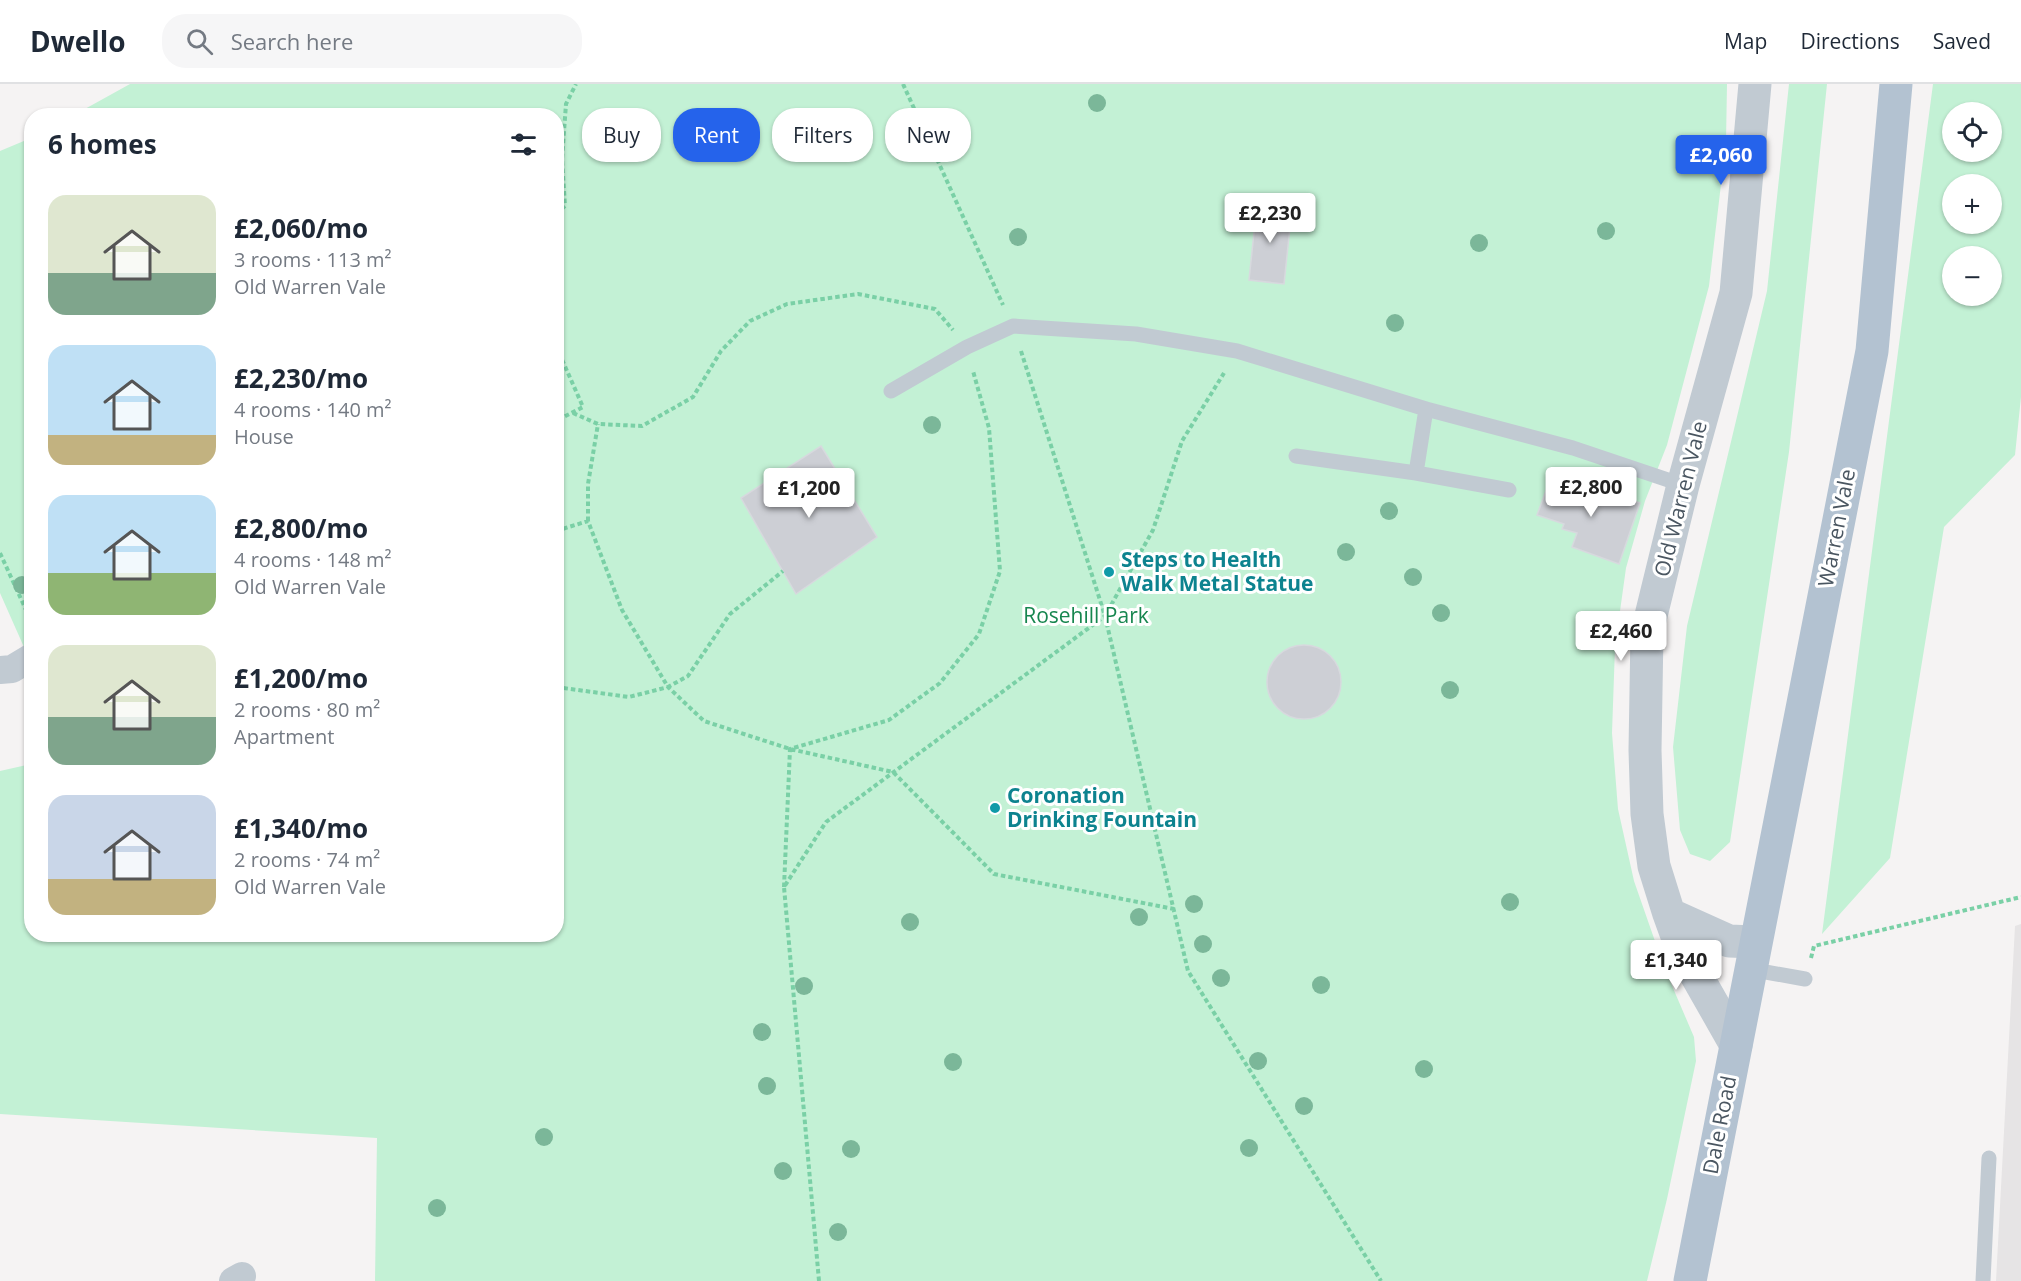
<!DOCTYPE html>
<meta charset="utf-8">
<style>
:root{--surface:#fff;--page:#f6f6f7;--text:#1f2937;--muted:#747a83;--line:#e0e1e3;--accent:#2563eb}
body{margin:0;font-family:"Open Sans",sans-serif;background:var(--page);color:var(--text);height:100vh;display:flex;flex-direction:column;font-size:22px;white-space:nowrap}
*{box-sizing:border-box;margin:0}
p{font-size:20px;color:var(--muted)}
.icon{flex:none;width:33px;height:33px;fill:none;stroke:currentColor;stroke-width:2;stroke-linecap:round;stroke-linejoin:round}
.map{position:relative;flex:1;overflow:hidden}
.panel{position:absolute;left:24px;top:24px;width:540px;height:834px;display:flex;flex-direction:column;background:var(--surface);border-radius:24px;box-shadow:0 2px 4px #0004}
.panel>*{flex:none}
.top-card{position:absolute;left:582px;top:24px;width:570px;height:54px;display:flex;gap:12px}
.controls{position:absolute;left:1942px;top:18px;display:grid;gap:12px}
.controls a{display:grid;place-items:center;width:60px;height:60px;border-radius:50%;background:var(--surface);box-shadow:0 2px 4px #0004;font-size:30px}
.price{position:absolute;translate:-50% -51px;padding:0 14px;border-radius:6px;background:#fff;color:#222;font-size:20px;line-height:39px;filter:drop-shadow(0 2px 3px #0008)}
.price::after{content:'';position:absolute;left:50%;top:36px;width:18px;height:14px;margin-left:-9px;background:inherit;clip-path:polygon(0 0,100% 0,50% 100%)}
.price.selected{background:var(--accent);color:#fff}
ul{padding:0;list-style:none}
li{display:flex;align-items:center;gap:18px;height:150px;padding:0 24px}
li span{display:grid;place-items:center;flex:none;width:168px;height:120px;border-radius:18px;color:#555}
li>.icon{margin-inline-start:auto}
span .icon{width:72px;height:72px;fill:#fffc;stroke-width:1}
li b{font-size:26px}
h2{display:flex;justify-content:space-between;align-items:center;height:72px;padding:0 24px;font-size:26px}
.pill{padding:0 21px;border-radius:24px;background:var(--surface);box-shadow:0 2px 4px #0004;font-size:21px;line-height:54px}
.pill.selected{background:var(--accent);color:#fff}
header{display:flex;align-items:center;gap:36px;box-sizing:border-box;height:84px;padding:0 30px;background:var(--surface);border-bottom:2px solid var(--line)}
header strong{font-size:28px}
nav{display:flex;gap:33px;margin-inline-start:auto;font-size:21px}
.search{width:420px;height:54px;background:var(--page);display:flex;align-items:center;gap:15px;box-sizing:border-box;padding:0 21px;border-radius:24px;color:var(--muted);font-size:22px}
.map>svg:first-child{display:block}
.education{fill:#e6e4e5}
.green{fill:#c3f1d5;fill-rule:evenodd}
.building{fill:#cdcfd5;stroke:#d7d9de;stroke-width:1.5}
.lines{fill:none;stroke-linecap:round;stroke-linejoin:round}
.path{stroke:#7ad0a6;stroke-width:4;stroke-dasharray:4.5 3;stroke-linecap:butt}
.service{stroke:#c1cad2;stroke-width:15}
.minor{stroke:#c1cad2;stroke-width:28}
.tertiary{stroke:#c1cad2;stroke-width:33}
.primary{stroke:#b3c2d1;stroke-width:33}
.tree{fill:#7bb799}
.culture-dot{fill:#0f9aa8;stroke:#fff;stroke-width:2}
.labels{text-anchor:middle;stroke-width:6;stroke-linejoin:round;paint-order:stroke}
.street-label{font-size:21px;fill:#4a5661;stroke:#fff}
.culture-label{font-size:21px;font-weight:bold;fill:#0d838f;stroke:#fff;text-anchor:start}
.park-label{font-size:21px;fill:#17864f;stroke:#fff}
</style>
<header>
<strong>Dwello</strong>
<div class="search"><svg class="icon" aria-label="search" viewBox="0 0 24 24"><circle cx="10" cy="10" r="6"/><path d="M15 15l6 6"/></svg>Search here</div>
<nav><a>Map</a><a>Directions</a><a>Saved</a></nav>
</header>
<div class="map">
<svg width="2021" height="1197" viewBox="0 0 2021 1197">
<rect width="100%" height="100%" fill="#f5f3f3"/>
<!-- education -->
<path class="education" d="M2021 840V1197H1996L2015 842Z"/>
<!-- green -->
<path class="green" d="M130 0H1727L1726 58 1709 202 1667 361 1645 417 1626 484 1615 563 1612 649 1618 725 1634 797 1664 883 1694 953 1696 977 1667 1115 1647 1197H375L377 1054 0 1030V687L31 680 32 850H556V32L74 31Z
M1789 0H1827L1789 368 1730 758 1710 777 1690 770 1680 746 1673 663 1687 542 1767 207Z
M1933 0H2021V313L2015 371 1944 443 1890 774 1822 850ZM1953 28H1992V68H1953ZM1953 100H1992V140H1953ZM1953 172H1992V212H1953Z
M31 54V579L0 509V67Z"/>
<!-- building -->
<path class="building" d="M1257 120 1292 124 1284 200 1249 196Z
M821 362 877 453 796 510 741 414Z
M1550 396 1577 404 1579 398 1640 419 1619 480 1572 463 1577 449 1562 445 1564 440 1537 431Z
M1267 598a37 37 0 1 1 74 0a37 37 0 1 1-74 0Z"/>
<g class="lines">
<!-- path -->
<path class="path" d="M903 0 1003 221
M556 130 565 122 562 75 566 20 576 0
M556 262 583 323 556 337
M1021 267 1105 532 1188 887 1381 1197
M573 329 598 340 642 342 693 313 721 267 750 237 787 220 858 210 935 225 953 246
M588 437V400L598 340
M556 447 588 437 622 526 668 603 688 592 730 530 783 487
M0 469 32 539
M556 603 629 613 668 603 704 637 790 665 893 688 994 790 1174 825
M784 803 790 665 889 636 940 599 979 550 1000 487 989 344 973 287
M1811 874 1814 862 2021 813
M819 1197 784 803 826 738 1105 532 1153 446 1182 357 1224 289"/>
<!-- service -->
<path class="service" d="M891 307 967 263 1013 242 1136 250 1237 267 1426 325
M1296 372 1416 389 1426 325 1573 364 1683 401
M1416 389 1509 406
M1749 885 1805 895
M1983 1197 1989 1074"/>
<!-- minor -->
<path class="minor" d="M0 586 12 585 32 573
M233 1197 242 1192"/>
<!-- tertiary -->
<path class="tertiary" d="M1755 0 1736 209 1683 401 1647 548 1645 666 1647 730 1654 782 1669 830 1729 857 1755 858
M1669 830 1682 866 1736 961"/>
<!-- primary -->
<path class="primary" d="M1690 1197 1872 267 1896 0"/>
</g>
<!-- trees -->
<g class="tree">
<circle cx="1097" cy="19" r="9"/>
<circle cx="1606" cy="147" r="9"/>
<circle cx="1018" cy="153" r="9"/>
<circle cx="1479" cy="159" r="9"/>
<circle cx="1395" cy="239" r="9"/>
<circle cx="932" cy="341" r="9"/>
<circle cx="1389" cy="427" r="9"/>
<circle cx="1346" cy="468" r="9"/>
<circle cx="1413" cy="493" r="9"/>
<circle cx="22" cy="501" r="9"/>
<circle cx="1441" cy="529" r="9"/>
<circle cx="1450" cy="606" r="9"/>
<circle cx="1510" cy="818" r="9"/>
<circle cx="1194" cy="820" r="9"/>
<circle cx="1139" cy="833" r="9"/>
<circle cx="910" cy="838" r="9"/>
<circle cx="1203" cy="860" r="9"/>
<circle cx="1221" cy="894" r="9"/>
<circle cx="1321" cy="901" r="9"/>
<circle cx="804" cy="902" r="9"/>
<circle cx="762" cy="948" r="9"/>
<circle cx="1258" cy="977" r="9"/>
<circle cx="953" cy="978" r="9"/>
<circle cx="1424" cy="985" r="9"/>
<circle cx="767" cy="1002" r="9"/>
<circle cx="1304" cy="1022" r="9"/>
<circle cx="544" cy="1053" r="9"/>
<circle cx="1249" cy="1064" r="9"/>
<circle cx="851" cy="1065" r="9"/>
<circle cx="783" cy="1087" r="9"/>
<circle cx="437" cy="1124" r="9"/>
<circle cx="838" cy="1148" r="9"/>
</g>
<!-- markers -->
<g class="culture-dot">
<circle cx="1109" cy="488" r="6"/>
<circle cx="995" cy="724" r="6"/>
</g>
<g class="labels">
<!-- street labels -->
<g class="street-label">
<text transform="translate(1681 415) rotate(-76)" y="7">Old Warren Vale</text>
<text transform="translate(1837 444) rotate(-79)" y="7">Warren Vale</text>
<text transform="translate(1720 1041) rotate(-79)" y="7">Dale Road</text>
</g>
<!-- culture labels -->
<g class="culture-label">
<text x="1121" y="483">Steps to Health<tspan x="1121" dy="24">Walk Metal Statue</tspan></text>
<text x="1007" y="719">Coronation<tspan x="1007" dy="24">Drinking Fountain</tspan></text>
</g>
<!-- park labels -->
<g class="park-label">
<text x="1086" y="539">Rosehill Park</text>
</g>
</g>
</svg>
<div class="controls">
<a><svg class="icon" aria-label="locate" viewBox="0 0 24 24"><circle cx="12" cy="12" r="6"/><path d="M12 2v4M12 18v4M2 12h4M18 12h4"/></svg></a>
<a>+</a>
<a>−</a>
</div>
<b class="price selected" style="left:1721px;top:102px">£2,060</b>
<b class="price" style="left:1270px;top:160px">£2,230</b>
<b class="price" style="left:1591px;top:434px">£2,800</b>
<b class="price" style="left:809px;top:435px">£1,200</b>
<b class="price" style="left:1621px;top:578px">£2,460</b>
<b class="price" style="left:1676px;top:907px">£1,340</b>
<div class="top-card">
<a class="pill">Buy</a>
<a class="pill selected">Rent</a>
<a class="pill">Filters</a>
<a class="pill">New</a>
</div>
<section class="panel">
<h2>6 homes<svg class="icon" aria-label="filters" viewBox="0 0 24 24"><path d="M4 7h16M4 17h16"/><circle cx="9" cy="7" r="2"/><circle cx="15" cy="17" r="2"/></svg></h2>
<ul>
<li><span style="background:linear-gradient(#dfe7d0 65%,#7fa58c 0)"><svg class="icon" aria-label="home" viewBox="0 0 24 24"><path d="M3 11l9-7 9 7M6 9v11h12V9"/></svg></span><div><b>£2,060/mo</b><p>3 rooms · 113 m²</p><p>Old Warren Vale</p></div></li>
<li><span style="background:linear-gradient(#bfe0f5 75%,#c2b280 0)"><svg class="icon" aria-label="home" viewBox="0 0 24 24"><path d="M3 11l9-7 9 7M6 9v11h12V9"/></svg></span><div><b>£2,230/mo</b><p>4 rooms · 140 m²</p><p>House</p></div></li>
<li><span style="background:linear-gradient(#bfe0f5 65%,#8fb573 0)"><svg class="icon" aria-label="home" viewBox="0 0 24 24"><path d="M3 11l9-7 9 7M6 9v11h12V9"/></svg></span><div><b>£2,800/mo</b><p>4 rooms · 148 m²</p><p>Old Warren Vale</p></div></li>
<li><span style="background:linear-gradient(#dfe7d0 60%,#7fa58c 0)"><svg class="icon" aria-label="home" viewBox="0 0 24 24"><path d="M3 11l9-7 9 7M6 9v11h12V9"/></svg></span><div><b>£1,200/mo</b><p>2 rooms · 80 m²</p><p>Apartment</p></div></li>
<li><span style="background:linear-gradient(#c9d6e8 70%,#c2b280 0)"><svg class="icon" aria-label="home" viewBox="0 0 24 24"><path d="M3 11l9-7 9 7M6 9v11h12V9"/></svg></span><div><b>£1,340/mo</b><p>2 rooms · 74 m²</p><p>Old Warren Vale</p></div></li>
</ul>
</section>
</div>
